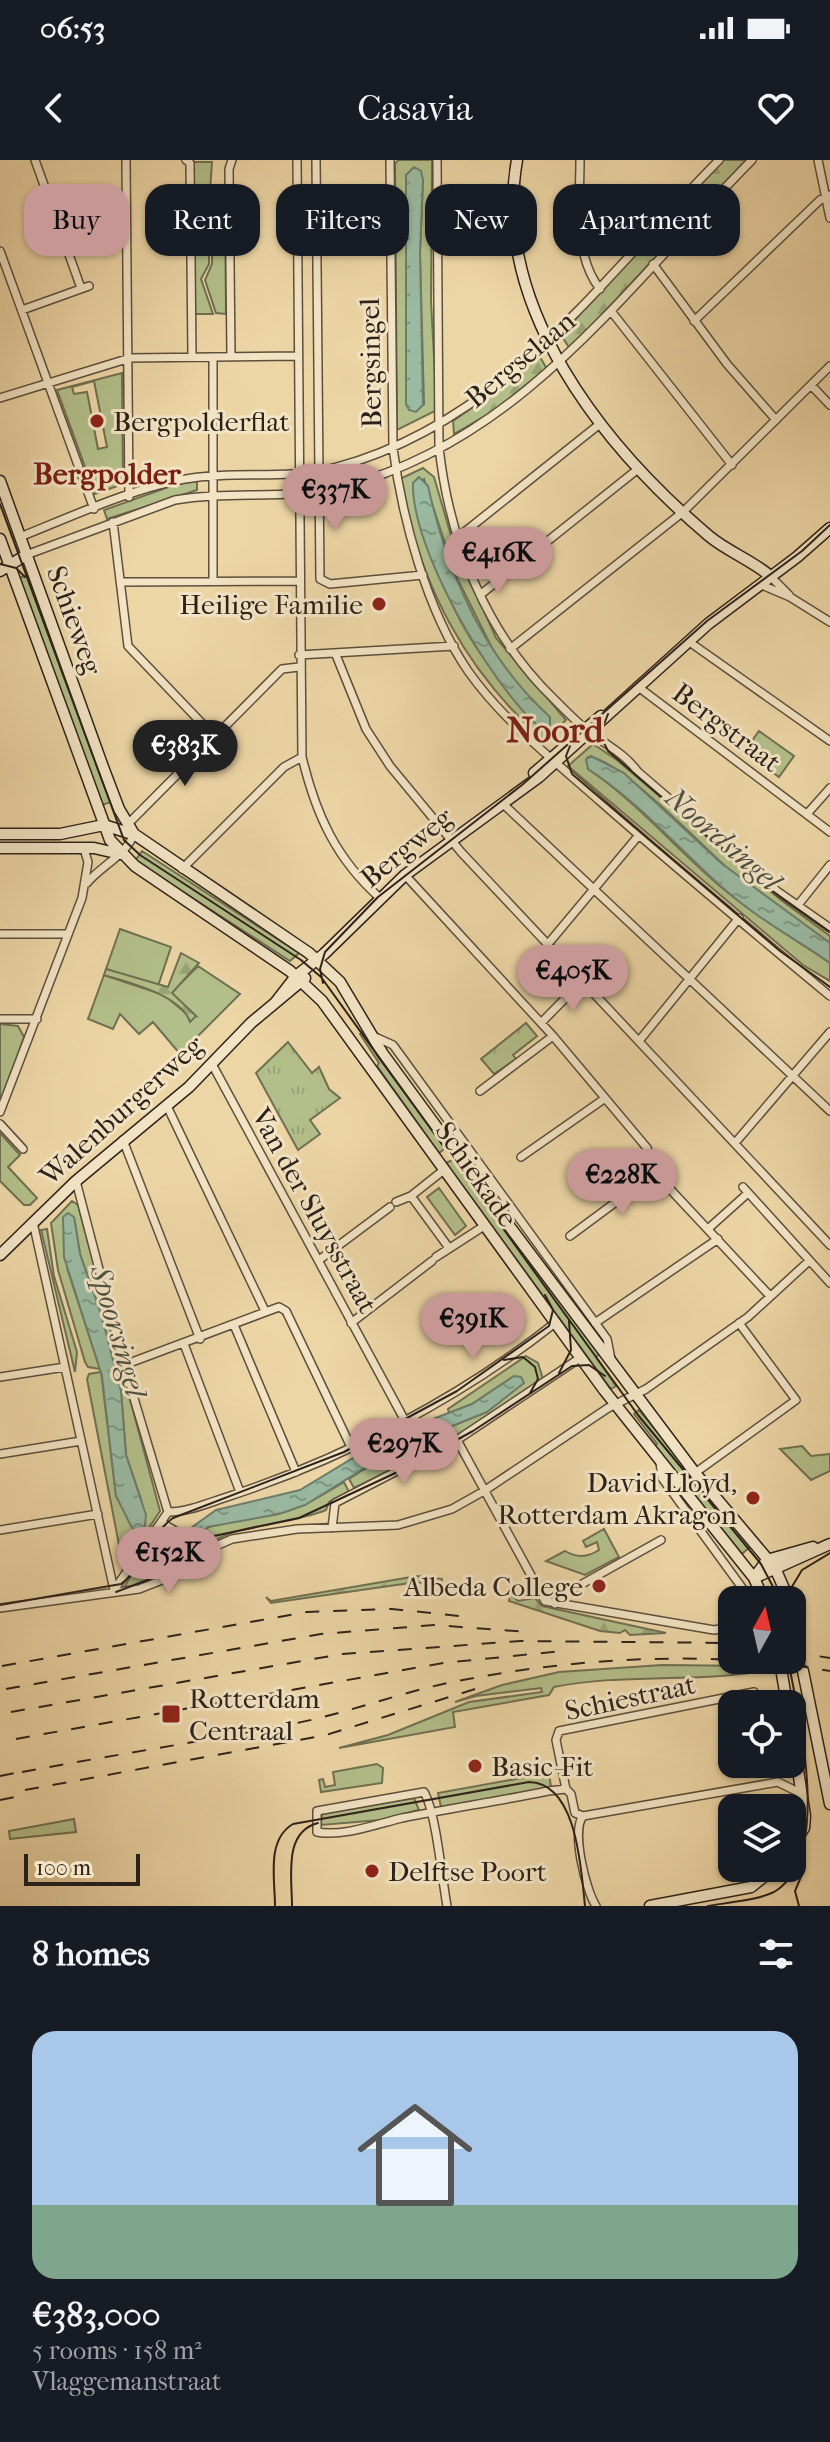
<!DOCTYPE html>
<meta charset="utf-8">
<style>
:root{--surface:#171b24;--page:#20242c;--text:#f1f3f6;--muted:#9ea1a6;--accent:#c59692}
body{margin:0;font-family:"IM FELL French Canon",serif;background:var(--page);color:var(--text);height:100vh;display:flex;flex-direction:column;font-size:30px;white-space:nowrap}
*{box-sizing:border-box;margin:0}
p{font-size:26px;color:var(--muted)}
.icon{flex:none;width:44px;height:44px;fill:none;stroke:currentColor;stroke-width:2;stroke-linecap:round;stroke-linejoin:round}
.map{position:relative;height:1746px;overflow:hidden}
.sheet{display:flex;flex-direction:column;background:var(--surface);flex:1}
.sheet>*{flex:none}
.hud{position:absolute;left:24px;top:24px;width:782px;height:72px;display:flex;gap:16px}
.needle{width:52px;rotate:8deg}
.fabs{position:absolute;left:718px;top:1426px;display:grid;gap:16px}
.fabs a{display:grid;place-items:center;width:88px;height:88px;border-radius:16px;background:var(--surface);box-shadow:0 2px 6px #0004;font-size:40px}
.scale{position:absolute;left:24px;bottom:20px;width:116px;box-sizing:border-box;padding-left:8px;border:4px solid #2d2219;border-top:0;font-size:22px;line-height:28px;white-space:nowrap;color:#2d2219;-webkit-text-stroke:6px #f3e4c5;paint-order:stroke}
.price{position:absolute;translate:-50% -68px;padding:0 18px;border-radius:28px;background:var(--accent);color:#111;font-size:26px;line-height:52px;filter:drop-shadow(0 2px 4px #0008)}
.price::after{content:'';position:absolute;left:50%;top:48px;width:24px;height:18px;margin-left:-12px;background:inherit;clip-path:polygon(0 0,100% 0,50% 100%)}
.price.active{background:#222;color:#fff}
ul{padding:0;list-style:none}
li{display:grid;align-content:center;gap:16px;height:424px;padding:0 32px}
li span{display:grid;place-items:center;height:248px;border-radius:24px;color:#555}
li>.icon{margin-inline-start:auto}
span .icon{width:144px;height:144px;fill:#fffc;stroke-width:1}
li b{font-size:34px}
h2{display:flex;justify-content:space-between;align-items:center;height:96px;padding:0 32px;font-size:34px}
.tag{padding:0 28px;border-radius:24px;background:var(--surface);box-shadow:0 2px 6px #0004;font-size:28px;line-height:72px}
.tag.active{background:var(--accent);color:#111}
.status{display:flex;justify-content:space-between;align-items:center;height:56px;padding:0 40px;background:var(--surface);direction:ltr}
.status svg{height:22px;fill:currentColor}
header{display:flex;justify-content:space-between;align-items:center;height:104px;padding:0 32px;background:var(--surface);font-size:36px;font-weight:600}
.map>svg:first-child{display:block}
.grass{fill:#b3bf8a;stroke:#707052;stroke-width:2;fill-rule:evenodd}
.forest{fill:url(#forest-firs);stroke:#707052;stroke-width:2}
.park{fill:url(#park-tufts);stroke:#707052;stroke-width:2}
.water{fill:url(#water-ripples);stroke:#6e7d6b;stroke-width:2}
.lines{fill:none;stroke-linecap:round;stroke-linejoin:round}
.secondary-tunnel{stroke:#c7b28a;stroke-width:10;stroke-dasharray:10 5;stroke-linecap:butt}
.street-casing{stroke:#5d4f3c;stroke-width:10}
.secondary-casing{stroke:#2d2219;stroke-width:13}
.street{stroke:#f3e4c5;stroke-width:7}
.secondary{stroke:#f3e4c5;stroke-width:10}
.tram{stroke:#2d2219;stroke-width:2}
.rail{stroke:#2d2219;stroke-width:2;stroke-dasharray:14 14;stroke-linecap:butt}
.poi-dot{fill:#8f2418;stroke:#f3e4c5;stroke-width:3}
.labels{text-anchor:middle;stroke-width:6;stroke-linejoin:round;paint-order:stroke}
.street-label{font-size:28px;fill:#2d2219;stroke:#f3e4c5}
.poi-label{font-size:28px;fill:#2d2219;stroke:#f3e4c5;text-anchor:start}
.neighbourhood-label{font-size:30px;font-weight:bold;fill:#7a1f14;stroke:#f3e4c5}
.water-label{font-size:30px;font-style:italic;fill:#4e5042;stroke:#f3e4c5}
.district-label{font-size:36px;font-weight:bold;fill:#7a1f14;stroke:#f3e4c5}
</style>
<div class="status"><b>06:53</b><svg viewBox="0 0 49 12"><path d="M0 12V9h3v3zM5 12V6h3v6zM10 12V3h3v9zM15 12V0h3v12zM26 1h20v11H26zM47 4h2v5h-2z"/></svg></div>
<header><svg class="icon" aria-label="back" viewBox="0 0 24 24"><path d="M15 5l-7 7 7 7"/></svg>Casavia<svg class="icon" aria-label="heart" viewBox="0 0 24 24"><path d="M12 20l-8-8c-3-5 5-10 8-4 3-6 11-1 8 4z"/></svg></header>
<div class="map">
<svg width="830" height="1746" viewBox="0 0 830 1746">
<defs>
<pattern id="forest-firs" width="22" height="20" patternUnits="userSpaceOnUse" patternTransform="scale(2)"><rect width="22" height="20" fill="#b3bf8a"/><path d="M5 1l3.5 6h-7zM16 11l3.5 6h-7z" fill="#9aa476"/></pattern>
<pattern id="park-tufts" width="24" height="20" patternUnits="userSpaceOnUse" patternTransform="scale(2)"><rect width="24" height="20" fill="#b3bf8a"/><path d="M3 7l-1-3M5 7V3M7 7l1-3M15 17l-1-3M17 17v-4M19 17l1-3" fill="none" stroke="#9aa476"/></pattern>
<pattern id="water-ripples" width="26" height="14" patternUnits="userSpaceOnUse" patternTransform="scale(2)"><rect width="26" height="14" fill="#9abaa2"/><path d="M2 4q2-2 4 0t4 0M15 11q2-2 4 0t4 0" fill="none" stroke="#7e9783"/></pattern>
</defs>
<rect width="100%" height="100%" fill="#edd6a6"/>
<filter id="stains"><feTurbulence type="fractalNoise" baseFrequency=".0025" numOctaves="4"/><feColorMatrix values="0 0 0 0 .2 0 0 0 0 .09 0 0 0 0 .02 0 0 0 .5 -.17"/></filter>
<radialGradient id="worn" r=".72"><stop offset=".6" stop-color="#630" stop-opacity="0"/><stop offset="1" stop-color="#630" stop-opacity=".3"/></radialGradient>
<!-- grass -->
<path class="grass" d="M398 0H432L431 142 437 250 397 270 395 4ZM406 15 423 20 420 93 424 245 408 194Z
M194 2H212L209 46 194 49Z
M225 38 226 154 216 153 205 120 212 104V46Z
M209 49V104L201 119 213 154H195L194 52Z
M122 213 123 324 95 334 57 230ZM94 221 107 287 98 289 87 232 74 234 72 227Z
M423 308 434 317 452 379 496 478 566 560 547 579H542C464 509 423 428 400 326L402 318ZM424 319 455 414 497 498 527 536C512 522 489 507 478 490 446 443 427 386 413 331Z
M197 321V330L107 359 104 350 177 324Z
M28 415 111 642 102 645 19 418Z
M759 571 794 596 779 617 744 592Z
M593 584 617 600 781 740 830 776V783C801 764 772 745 744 723 714 699 619 596 588 597V609C640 644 679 693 727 732 760 759 795 779 830 803V821L803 805 568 606Z
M142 691 299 793 290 801 135 701Z
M120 769 171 787 158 826 106 809Z
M198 806 240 834 180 894 153 862 139 874 120 854 113 869 88 859 104 815 164 835 188 855 196 856 171 833Z
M0 864 18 866 24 877 0 945Z
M367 869 448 986 439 993 377 906 379 903 360 874Z
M0 973 20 995 8 1007 37 1038 30 1045H24L0 1021Z
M457 998 599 1194 596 1197 616 1226 611 1229 446 1003Z
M439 1028 466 1066 455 1075 427 1037Z
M72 1041 78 1045 160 1351 145 1374 141 1339 126 1295 121 1231 101 1154 80 1094 74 1057 67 1108 100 1209 88 1207 85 1202 58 1110 51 1063Z
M47 1069 54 1116 77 1192 75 1212 41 1070Z
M526 1196 538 1203 543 1219 453 1280 354 1328 349 1319 397 1288 487 1252 514 1216 472 1244 449 1253 448 1249Z
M101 1212 116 1336 141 1380 137 1387 132 1378 122 1379 120 1390 87 1219 89 1214Z
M639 1250 751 1386 742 1394 654 1287 657 1284 634 1254Z
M802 1286 811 1296 830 1294V1311L811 1320 780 1289Z
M344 1322 349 1332 329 1342 326 1350C289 1365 243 1363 212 1382L196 1376C217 1355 254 1361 281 1353 304 1347 324 1334 344 1322Z
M604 1369 619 1397 585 1415 546 1401 565 1391C575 1397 587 1398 599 1390L597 1382 586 1387 583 1381Z
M187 1384 194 1395C172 1413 152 1426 124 1428L146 1387 152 1391 147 1408 173 1397Z
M662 1505 754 1506 763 1511C694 1523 623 1513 554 1527L549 1535 453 1552 455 1567 339 1588 388 1575 469 1542 542 1532 541 1528 476 1536 455 1542 502 1525 559 1512Z
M377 1604 383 1608 382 1623 321 1632 319 1620 323 1619 325 1627 335 1625 333 1612Z
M549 1613 551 1627 441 1647 438 1633Z
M414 1638 419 1650 380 1660 321 1665 322 1654Z
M74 1659 76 1672 10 1679 9 1671Z"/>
<!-- forest -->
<path class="forest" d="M722 0H746L570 189 561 175Z
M539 195 548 211 497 249 454 274 453 261 513 219Z
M181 793 199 803 172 833 196 856 190 862C181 835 130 823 104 815L106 809 168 827Z
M417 1416 442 1419 441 1426 417 1422 271 1443 266 1437 271 1441Z
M510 1434 518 1441 535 1438 542 1446 666 1473 630 1475 625 1470 620 1473 600 1471 509 1441Z"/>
<!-- park -->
<path class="park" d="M526 863 537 876 513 895 516 899 494 914 481 899Z
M288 882 312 913 319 907 329 929 340 938 310 960 320 974 298 990 256 913Z"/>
<!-- water -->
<path class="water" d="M414 7 421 11 423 20 420 93 423 245 416 252 409 250 406 244V15Z
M419 317 428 326C447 412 484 497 550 557V566L537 565C489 522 411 388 413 323Z
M591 596 624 613 721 703 830 783V803C794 778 755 757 723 728 678 688 639 642 588 609L586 599Z
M68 1053 74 1057 80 1094 101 1154 121 1231 126 1295 146 1355 144 1373 156 1385 174 1380 216 1350 300 1330 391 1275 472 1244 514 1216 521 1217 524 1223 487 1252 397 1288 305 1345 279 1354 208 1367 173 1397 148 1411 152 1391 131 1366 116 1336 102 1216 64 1097 63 1057Z"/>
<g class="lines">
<!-- secondary-tunnel -->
<path class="secondary-tunnel" d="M798 1482 803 1511"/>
<!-- street casing -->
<g class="street-casing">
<path id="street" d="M35 0 81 128
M126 0 129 337
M186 0 190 3 192 196
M297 0 302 597C316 655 336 699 381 739
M316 0 320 419 330 424 423 415
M390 0 393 288C402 359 427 451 468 511 504 562 556 602 602 643 677 709 754 773 830 836
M437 0 439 287C449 380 486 474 555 540 566 551 578 564 591 573 608 586 625 594 638 612L777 731 830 768
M580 0C580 41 573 95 600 129
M818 0 830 58
M0 91 94 349
M653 104 727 204 776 260
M22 150 89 126
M611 151 732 305
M694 161 820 40 830 35
M231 196 229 9 232 0
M213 197V421
M811 225 830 245
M0 238 130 198 298 196
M113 362 128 486 214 576
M20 377C70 357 140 325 192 318 240 311 289 320 337 307 506 261 602 118 719 0
M457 378 601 263
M26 395 175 340C231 330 289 341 345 326 523 280 629 124 752 0
M770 416 789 435
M121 422 299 421
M764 426 790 437 830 462
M480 435 638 309
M688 481 830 581
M510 489 683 352 830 206
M299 495 454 486
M336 495 366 569 390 606 461 692 830 1085
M637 526 830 672
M502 643 830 951
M807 654 830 628
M127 665 282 509 299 507
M182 709 284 607 302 597
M405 715 553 876 647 988 655 1013 770 1136
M87 723C101 706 126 695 134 674
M798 745 830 705
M0 774H68
M548 784 639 675
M0 859H37
M541 863 582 821
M375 877 393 885 607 1179 611 1199
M639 881 739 758
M212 904 404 1259
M480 931 553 876
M167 946 265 1151
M0 952 82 738 88 702 84 689
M0 964 23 989
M123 980 200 1179
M735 983 830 872
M521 997 604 939
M76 1021 124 1205 168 1352
M743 1027 830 1123
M411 1036 449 1088
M396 1042 411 1036 445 1009
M33 1062 114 1430
M709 1068 748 1033
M570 1076 655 1013
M436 1097 484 1066
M319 1100 390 1047
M351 1163 432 1101
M595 1163 718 1079
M234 1165 296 1312
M184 1184 240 1332
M124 1205 279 1147 286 1151 351 1287
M0 1217 65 1207
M457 1280 545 1441 714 1470 732 1467
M0 1294 81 1281
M660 1302 662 1318 751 1440
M695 1313 796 1240 739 1163
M168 1352C188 1352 208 1343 227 1337 343 1299 459 1239 555 1163
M162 1363 207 1390
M332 1368 335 1343 457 1280 580 1198
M0 1370 98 1354
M114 1430 168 1352
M555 1444 557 1438 661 1380
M0 1448 139 1429 167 1418 207 1390 232 1379 297 1369 398 1365 452 1349 484 1331 608 1248 646 1229 748 1157 809 1101
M583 1656 575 1653 571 1634 566 1629 556 1580 559 1571 754 1532
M583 1656 778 1622 802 1634
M583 1656C571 1671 586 1731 596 1746
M447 1746C442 1719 436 1652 424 1632L317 1651V1672C343 1677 377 1664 402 1658 451 1648 500 1641 548 1631L566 1629"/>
</g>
<!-- secondary casing -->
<g class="secondary-casing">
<path id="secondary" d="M517 0C491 147 604 287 709 376 728 392 752 400 770 416
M0 321 103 607 119 649 134 674 309 793 340 822 383 894 504 1059 695 1313 775 1408 789 1440
M0 379 110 680 135 706 290 811 322 841 604 1230 754 1418 764 1440
M0 411 26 395
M534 613 601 556
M0 674H60L104 665 132 674
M0 688H94L120 694
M275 843 296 816 324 794 405 715 539 617 708 464 797 397 830 368
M0 1095 76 1021 189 927 251 863 305 818
M754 1418 830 1384
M754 1418 767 1400 813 1387
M792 1449 798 1482
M781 1508 787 1544
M803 1511 830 1644
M792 1571 805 1656 804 1668 792 1686
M650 1746 751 1727 775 1708"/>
</g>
<!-- street -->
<use href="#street" class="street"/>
<!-- secondary -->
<use href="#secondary" class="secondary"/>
<!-- tram -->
<path class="tram" d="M0 344 124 680 140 695 301 800 321 817 638 1255 761 1404 780 1440
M0 404 16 408 25 417
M608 554 600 575 608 591 764 725 830 772
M572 581 566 596 572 614 780 791 830 827
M323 823 320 809 325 792 378 737 522 625 707 461 802 391 830 365
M504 1200 523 1197 535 1207 538 1219 530 1233
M559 1213 571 1190 569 1161
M116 1432 150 1419 214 1376 299 1358 404 1309 473 1271 572 1206 589 1205 605 1216
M784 1440 802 1410 830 1393
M0 1445 121 1424C144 1408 149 1375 173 1358L344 1292 457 1231 549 1166 553 1150 545 1135
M275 1746C275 1719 266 1680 293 1664L529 1622C577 1623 581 1708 585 1746
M292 1746C292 1717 283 1672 318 1663
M708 1746C729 1742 755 1741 774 1732 830 1698 802 1571 790 1510
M799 1746 795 1731 803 1712"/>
<!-- rail -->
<path class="rail" d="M792 1492 830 1498
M2 1506 307 1452 392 1449 460 1456
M6 1529 321 1474 434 1465 527 1472
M11 1552 342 1494 521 1481 732 1483
M16 1579 443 1503 563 1491
M22 1612C113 1595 205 1581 297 1563 346 1553 394 1535 443 1524 567 1498 705 1489 830 1511
M0 1616 15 1613
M25 1630 326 1575 485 1526
M0 1640 20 1636"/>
</g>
<!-- markers -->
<g class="poi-dot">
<circle cx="97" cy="261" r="8"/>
<circle cx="379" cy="444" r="8"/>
<circle cx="753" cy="1338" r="8"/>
<circle cx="599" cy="1426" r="8"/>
<rect x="161" y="1544" width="20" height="20" rx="4"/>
<circle cx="475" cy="1606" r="8"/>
<circle cx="372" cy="1711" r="8"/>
</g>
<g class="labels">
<!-- street labels -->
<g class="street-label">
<text transform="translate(520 199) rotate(-40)" y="10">Bergselaan</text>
<text transform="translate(370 203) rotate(-91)" y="10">Bergsingel</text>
<text transform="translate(75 460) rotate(70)" y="10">Schieweg</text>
<text transform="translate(727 567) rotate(37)" y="10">Bergstraat</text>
<text transform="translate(406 687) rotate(-39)" y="10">Bergweg</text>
<text transform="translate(121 950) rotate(-42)" y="10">Walenburgerweg</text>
<text transform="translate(477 1014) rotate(55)" y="10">Schiekade</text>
<text transform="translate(315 1050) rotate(61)" y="10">Van der Sluysstraat</text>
<text transform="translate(630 1537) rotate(-12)" y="10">Schiestraat</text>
</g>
<!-- poi labels -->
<g class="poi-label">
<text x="113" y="271">Bergpolderflat</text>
<text x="363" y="454" text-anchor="end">Heilige Familie</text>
<text x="737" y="1332" text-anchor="end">David Lloyd,<tspan x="737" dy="32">Rotterdam Akragon</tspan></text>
<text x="583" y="1436" text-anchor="end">Albeda College</text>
<text x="189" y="1548">Rotterdam<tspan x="189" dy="32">Centraal</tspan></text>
<text x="491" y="1616">Basic-Fit</text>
<text x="388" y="1721">Delftse Poort</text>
</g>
<!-- neighbourhood labels -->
<g class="neighbourhood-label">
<text x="107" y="324">Bergpolder</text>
</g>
<!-- water labels -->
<g class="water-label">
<text transform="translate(723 679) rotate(41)" y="10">Noordsingel</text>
<text transform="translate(118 1171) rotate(74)" y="10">Spoorsingel</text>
</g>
<!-- district labels -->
<g class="district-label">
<text x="555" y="582">Noord</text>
</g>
</g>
<rect width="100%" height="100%" filter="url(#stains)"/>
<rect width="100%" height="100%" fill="url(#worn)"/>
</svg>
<div class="fabs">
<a><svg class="needle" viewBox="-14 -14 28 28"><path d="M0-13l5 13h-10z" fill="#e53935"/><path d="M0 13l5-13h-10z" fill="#9ea1a6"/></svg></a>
<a><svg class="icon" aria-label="locate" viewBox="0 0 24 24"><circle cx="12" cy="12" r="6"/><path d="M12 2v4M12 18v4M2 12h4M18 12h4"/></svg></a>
<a><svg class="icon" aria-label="layers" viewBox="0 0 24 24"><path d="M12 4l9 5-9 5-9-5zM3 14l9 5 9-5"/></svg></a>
</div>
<div class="scale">100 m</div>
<b class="price" style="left:335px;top:372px">€337K</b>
<b class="price" style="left:498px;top:435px">€416K</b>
<b class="price active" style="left:185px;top:628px">€383K</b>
<b class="price" style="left:573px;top:853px">€405K</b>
<b class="price" style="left:622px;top:1057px">€228K</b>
<b class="price" style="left:473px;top:1201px">€391K</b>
<b class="price" style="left:404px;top:1326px">€297K</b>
<b class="price" style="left:169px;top:1435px">€152K</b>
<div class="hud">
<a class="tag active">Buy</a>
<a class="tag">Rent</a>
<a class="tag">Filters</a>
<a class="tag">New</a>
<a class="tag">Apartment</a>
</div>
</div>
<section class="sheet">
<h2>8 homes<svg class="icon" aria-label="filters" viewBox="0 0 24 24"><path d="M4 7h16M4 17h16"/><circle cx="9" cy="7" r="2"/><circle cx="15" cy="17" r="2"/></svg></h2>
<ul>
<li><span style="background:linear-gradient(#a9c7e8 70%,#7fa58c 0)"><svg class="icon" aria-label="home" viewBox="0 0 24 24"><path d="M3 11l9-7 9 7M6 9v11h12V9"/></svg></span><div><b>€383,000</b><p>5 rooms · 158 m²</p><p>Vlaggemanstraat</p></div></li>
</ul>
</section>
